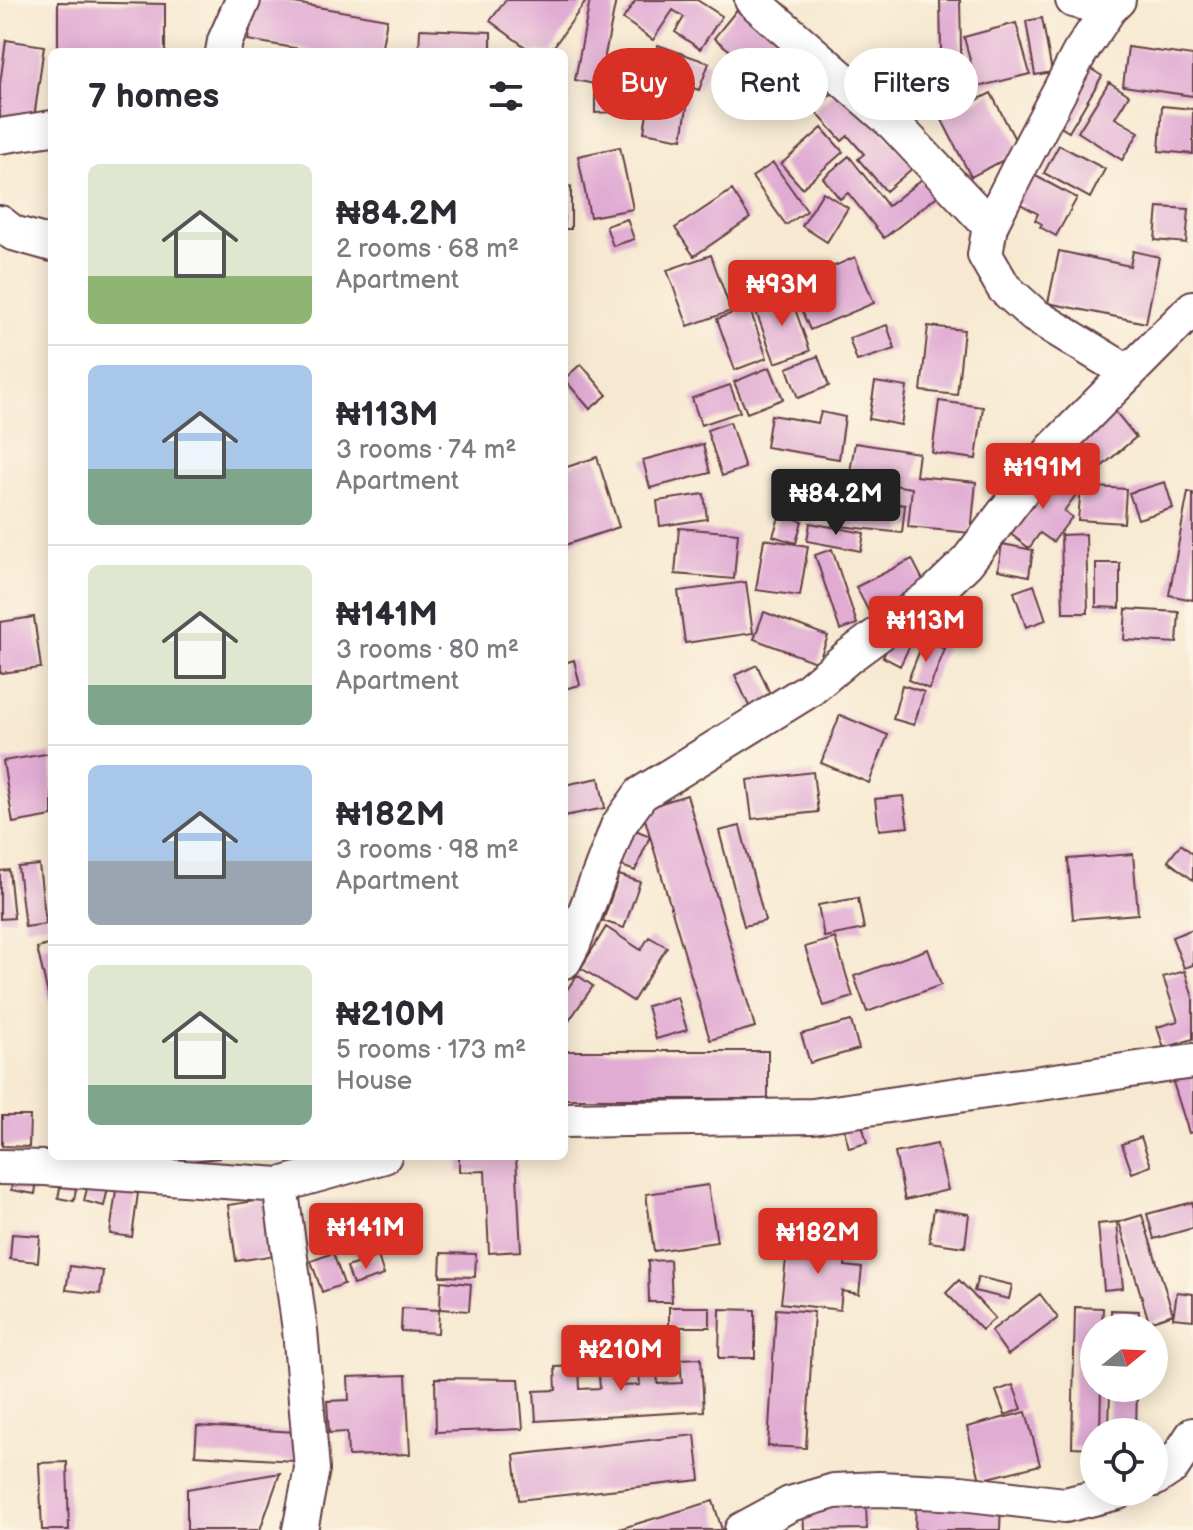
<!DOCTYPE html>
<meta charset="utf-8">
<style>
:root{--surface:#fff;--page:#f2f2f3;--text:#2b2b33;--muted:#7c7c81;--line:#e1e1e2;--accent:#d93025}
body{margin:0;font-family:"Balsamiq Sans",sans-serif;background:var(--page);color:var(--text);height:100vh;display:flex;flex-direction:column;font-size:30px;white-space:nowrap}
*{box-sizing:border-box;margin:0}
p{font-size:26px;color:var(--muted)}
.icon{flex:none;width:44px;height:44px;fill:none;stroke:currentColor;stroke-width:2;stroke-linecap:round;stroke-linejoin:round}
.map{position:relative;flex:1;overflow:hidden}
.side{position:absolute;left:48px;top:48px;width:520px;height:1112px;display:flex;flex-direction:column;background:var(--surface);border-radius:12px;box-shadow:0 4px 20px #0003}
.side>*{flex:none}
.banner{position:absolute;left:592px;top:48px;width:480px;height:72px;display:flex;gap:16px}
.needle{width:52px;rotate:72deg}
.fabs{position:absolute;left:1080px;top:1314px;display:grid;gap:16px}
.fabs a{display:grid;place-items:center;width:88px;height:88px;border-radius:50%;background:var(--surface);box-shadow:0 4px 20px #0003;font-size:40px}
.price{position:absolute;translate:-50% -68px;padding:0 18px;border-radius:8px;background:var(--accent);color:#fff;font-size:26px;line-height:52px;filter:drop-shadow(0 2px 4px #0008)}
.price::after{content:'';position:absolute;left:50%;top:48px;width:24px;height:18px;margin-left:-12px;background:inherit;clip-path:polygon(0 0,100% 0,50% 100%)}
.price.on{background:#222;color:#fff}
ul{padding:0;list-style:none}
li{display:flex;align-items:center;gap:24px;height:200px;padding:0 40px}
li+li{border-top:2px solid var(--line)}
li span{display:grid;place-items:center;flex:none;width:224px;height:160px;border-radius:12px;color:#555}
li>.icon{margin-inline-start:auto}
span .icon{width:96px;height:96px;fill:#fffc;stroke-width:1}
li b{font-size:34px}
h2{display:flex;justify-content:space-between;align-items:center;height:96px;padding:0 40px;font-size:34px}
.pill{padding:0 28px;border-radius:36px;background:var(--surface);box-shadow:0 4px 20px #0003;font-size:28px;line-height:72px}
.pill.on{background:var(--accent);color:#fff}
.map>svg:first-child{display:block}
.building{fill:#e1acd4}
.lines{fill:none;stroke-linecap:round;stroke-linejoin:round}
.minor-casing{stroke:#643d44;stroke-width:38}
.minor{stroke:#fff;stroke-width:34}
</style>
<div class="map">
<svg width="1193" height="1530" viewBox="0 0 1193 1530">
<rect width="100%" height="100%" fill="#fcf5e5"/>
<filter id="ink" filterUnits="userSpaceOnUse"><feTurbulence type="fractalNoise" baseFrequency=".0125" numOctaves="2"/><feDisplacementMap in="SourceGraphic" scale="16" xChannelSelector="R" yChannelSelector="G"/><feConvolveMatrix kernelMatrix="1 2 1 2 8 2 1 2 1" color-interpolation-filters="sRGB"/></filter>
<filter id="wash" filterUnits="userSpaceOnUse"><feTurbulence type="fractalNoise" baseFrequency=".006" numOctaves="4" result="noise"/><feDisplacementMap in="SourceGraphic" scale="32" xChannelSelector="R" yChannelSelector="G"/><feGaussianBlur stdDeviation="1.8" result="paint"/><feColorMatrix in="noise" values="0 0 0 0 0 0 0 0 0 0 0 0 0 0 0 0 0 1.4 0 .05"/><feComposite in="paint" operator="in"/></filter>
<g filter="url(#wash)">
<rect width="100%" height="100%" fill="#f7e9d1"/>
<g id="blocks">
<!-- building -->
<path class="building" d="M255 0H277L387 19 381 52H317L248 40Z
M506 0H584L586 1 550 52H532L490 21Z
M590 0H616L599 85 575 80Z
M636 0H697L722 16 700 49 675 32 684 17 673 10 653 40 623 19Z
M940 0H960L962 98 942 99Z
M744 1 788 36 758 73 714 38Z
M58 2 165 4V52H58Z
M1042 18 1052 72 1035 75 1026 21Z
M1016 23 1030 74 977 87 964 37Z
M420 29 491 32V52H419Z
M6 40 44 46 33 126 0 121V84Z
M658 45 709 63 699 90 649 73Z
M1128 47 1193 56V96L1123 86Z
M886 63 924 64 922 96 885 95Z
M742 66 774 100 760 112 729 78Z
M1088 67 1102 76 1069 132 1054 123Z
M652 82 690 88 682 139 644 132Z
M1109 82 1129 95 1115 118 1139 132 1122 160 1078 132Z
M841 85 914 167 886 191 858 159 864 154 848 136 842 141 814 110Z
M634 87 635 111 595 113V89Z
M991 93 1021 151 971 177 941 118Z
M1162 106 1193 109V154L1159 151Z
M822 128 843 152 802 188 781 164Z
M1059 145 1105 169 1090 198 1044 173Z
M620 147 633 209 590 217 578 156Z
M849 156 888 206 926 176 940 194 884 238 848 193 840 199 823 178Z
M773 163 807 211 786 225 752 177Z
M1030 173 1077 198 1056 236 1040 227 1042 224 1035 220 1038 214 1015 201Z
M564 187H571V229H564Z
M732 190 750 218 694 256 675 228Z
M823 192 848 208 827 242 802 226Z
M1158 207 1189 209 1186 243 1155 240Z
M627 219 634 239 613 246 606 226Z
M1059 251 1130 266 1133 251 1159 257 1146 323 1048 303Z
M711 255 731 311 688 326 667 270Z
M855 257 874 303 810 330 791 285Z
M789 292 810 351 775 363 754 306Z
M749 307 767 358 735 370 717 319Z
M887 325 895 349 857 361 849 338Z
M928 326 964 330 957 395 921 391Z
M818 356 829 386 798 398 787 368Z
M581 364 607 395 590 409 564 379Z
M770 367 783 399 747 413 734 382Z
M875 382 907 387 901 425 869 419Z
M730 385 740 412 701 425 692 398Z
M939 401 983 407 976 459 932 453Z
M1115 411 1136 437 1079 486 1058 461Z
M821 412 845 417 839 459 766 447 771 415 818 423Z
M730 422 745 468 722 476 707 430Z
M855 443 919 453 916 476 976 482 971 533 908 527 912 488 849 478Z
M703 444 710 473 650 488 643 460Z
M597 457 619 527 565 545 564 468Z
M1048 469 1078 492 1064 511 1072 517 1053 542 1040 533 1029 548 1004 529Z
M1165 482 1173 508 1138 519 1129 493Z
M1081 486 1126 489 1124 523 1078 520Z
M1188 492 1193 493V600L1169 595Z
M704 494 707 519 660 526 657 501Z
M835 497 905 505 902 533 832 525Z
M780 514 802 521 796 543 773 536Z
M810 523 864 533 861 551 807 541Z
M679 528 738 533 734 579 675 574Z
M1086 534 1088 613H1063L1061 535Z
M764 539 808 546 800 596 756 590Z
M1002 544 1033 550 1029 576 998 570Z
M832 549 857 624 840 630 815 555Z
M912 559 926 586 870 614 856 587Z
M1096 563H1120V608L1096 607Z
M746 582 753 633 685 643 678 591Z
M1034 585 1046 620 1026 627 1014 592Z
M1126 609 1179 612 1177 643 1124 640Z
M764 612 828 636 818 663 754 639Z
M34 617 41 668 0 673V622Z
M896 630 913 639 900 666 883 657Z
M924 640 945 649 929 689 908 680Z
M574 660 580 685 564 689V663Z
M757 665 775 705 753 715 735 675Z
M902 685 924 692 914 725 893 719Z
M840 715 888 735 869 783 821 763Z
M52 753V816L13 823 3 761Z
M813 772 818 812 752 819 747 780Z
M599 778 605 808 564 816V785Z
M687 795 755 1027 710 1040 642 809Z
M903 796 908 827 879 830 875 799Z
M740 826 765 921 744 926 719 831Z
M633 829 650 836 635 871 619 865Z
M1181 844 1193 854V880L1168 861Z
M1133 854 1138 914 1073 919 1068 859Z
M39 865 46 924 25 927 18 867Z
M9 870 14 918 0 919V871Z
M619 875 640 882 624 928 603 921Z
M858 898 864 929 824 937 818 905Z
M606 927 641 950 649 937 667 947 633 1001 581 968Z
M1193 929V965L1184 968 1172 937Z
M835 938 853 997 824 1006 805 947Z
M52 944V1007H51L37 948Z
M928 949 941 985 867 1012 854 976Z
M1185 971 1193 998V1039L1164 1048 1157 1027 1178 1021 1163 977Z
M577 975 593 986 564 1028V994Z
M677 997 687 1030 656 1039 647 1006Z
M851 1021 859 1049 810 1063 801 1034Z
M564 1051H768V1099H564Z
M1193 1073V1132L1189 1133 1172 1079Z
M2 1116H30L29 1147 2 1146Z
M862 1124 867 1143 849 1148 844 1129Z
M1141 1137 1151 1166 1132 1173 1122 1144Z
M937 1144 948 1190 905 1200 895 1153Z
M171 1156H219V1158L172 1163Z
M459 1156H516L521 1251 489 1253 485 1171 459 1172Z
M14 1176 37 1180 35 1194 11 1190Z
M62 1178 77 1182 74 1201 58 1198Z
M88 1184 108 1188 104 1206 84 1201Z
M708 1185 717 1242 654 1251 646 1194Z
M116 1190 138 1193 132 1237 110 1234Z
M268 1199 276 1255 236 1261 228 1205Z
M1193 1202V1228L1154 1239 1147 1214Z
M934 1209 969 1214 965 1247 929 1242Z
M1142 1215 1173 1314 1149 1322 1119 1222Z
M346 1217 352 1240 323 1248 317 1224Z
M380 1219 388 1248 361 1255 353 1226Z
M1117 1222 1123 1288 1104 1290 1098 1224Z
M12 1234 40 1236 38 1262 10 1259Z
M788 1242 846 1249 845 1266 862 1268 859 1294 842 1291 840 1310 781 1303Z
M333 1253 344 1284 322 1292 311 1261Z
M441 1253 476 1254 475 1277 440 1276Z
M378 1256 384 1275 353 1285 347 1267Z
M670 1260 672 1302H649L648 1261Z
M70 1266 103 1271 100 1294 66 1290Z
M978 1277 1012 1285 1009 1299 974 1291Z
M959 1280 995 1318 982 1330 946 1293Z
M441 1281 471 1284 469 1311 440 1309Z
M1177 1292 1193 1294V1320L1173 1318Z
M1040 1294 1058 1318 1008 1355 991 1331Z
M669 1307H710V1327H669Z
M1075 1307 1103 1308 1102 1328H1094V1388H1101L1100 1432H1094V1448L1072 1447Z
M402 1308 439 1310 438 1333 401 1331Z
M720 1309 755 1310V1358H719Z
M776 1309 814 1312 806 1448 768 1446Z
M1111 1310 1139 1311 1138 1328H1111Z
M701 1358 704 1411 536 1421 534 1391 556 1390 555 1367 579 1366 580 1389 600 1388 598 1364 621 1362 622 1386 640 1385 638 1361 656 1360 658 1384 682 1383 680 1359Z
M406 1375 410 1454 348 1456 347 1432 329 1433 327 1401 349 1400 348 1377Z
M435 1378 519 1379 523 1429 436 1432Z
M1013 1385 1022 1409 1005 1415 996 1391Z
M1110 1388H1137L1136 1431 1109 1430Z
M1026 1412 1040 1465 980 1480 967 1427Z
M197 1426 296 1432 294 1461 195 1455Z
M695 1435 700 1480 519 1500 514 1455Z
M67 1462 69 1530H42L39 1463Z
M280 1473 260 1530H187V1489Z
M916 1500 1001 1503 1000 1530H915Z
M713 1501 722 1530H619V1529Z
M866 1505 867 1529 804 1530 803 1508Z"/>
</g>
</g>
<g filter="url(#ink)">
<use href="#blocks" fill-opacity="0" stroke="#643d44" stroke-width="2"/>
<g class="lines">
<!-- minor casing -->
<g class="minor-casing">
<path id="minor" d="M752 0 894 124 990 226
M1073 0 1109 9
M1118 0 1109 9 1079 54 1017 172 990 226 985 255 1004 288 1034 315 1129 373
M223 52 225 41 243 0
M0 136 52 128
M0 223 13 233 52 244
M564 961 573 944 618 826 641 794 809 690 848 657 936 592 967 562 1053 449 1193 308
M564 1120 813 1116 1193 1061
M0 1167 45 1168 280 1185 384 1156
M280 1185 300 1330 312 1469 300 1530
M1154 1479 1172 1467 1193 1435
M742 1530 790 1504 834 1491 879 1489 961 1493 1065 1505 1118 1492"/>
</g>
<!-- minor -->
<use href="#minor" class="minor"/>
</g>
</g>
</svg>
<div class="fabs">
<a><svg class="needle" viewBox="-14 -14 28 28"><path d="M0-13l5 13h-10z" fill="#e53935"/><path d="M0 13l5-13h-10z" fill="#7c7c81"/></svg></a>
<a><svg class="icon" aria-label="locate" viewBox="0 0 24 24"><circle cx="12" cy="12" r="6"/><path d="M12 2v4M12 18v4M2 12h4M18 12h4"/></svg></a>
</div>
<b class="price" style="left:782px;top:328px">₦93M</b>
<b class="price" style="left:1043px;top:511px">₦191M</b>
<b class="price on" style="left:836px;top:537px">₦84.2M</b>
<b class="price" style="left:926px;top:664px">₦113M</b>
<b class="price" style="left:366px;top:1271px">₦141M</b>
<b class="price" style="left:818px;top:1276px">₦182M</b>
<b class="price" style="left:621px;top:1393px">₦210M</b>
<div class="banner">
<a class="pill on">Buy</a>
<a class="pill">Rent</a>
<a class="pill">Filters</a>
</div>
<section class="side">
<h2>7 homes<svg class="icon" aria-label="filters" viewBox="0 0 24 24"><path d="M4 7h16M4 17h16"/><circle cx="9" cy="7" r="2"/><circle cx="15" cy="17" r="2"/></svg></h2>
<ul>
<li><span style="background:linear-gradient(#dfe7d0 70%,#8fb573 0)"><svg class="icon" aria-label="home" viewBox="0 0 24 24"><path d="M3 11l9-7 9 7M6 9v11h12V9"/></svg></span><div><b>₦84.2M</b><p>2 rooms · 68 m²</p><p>Apartment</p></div></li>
<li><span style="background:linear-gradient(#a9c7e8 65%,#7fa58c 0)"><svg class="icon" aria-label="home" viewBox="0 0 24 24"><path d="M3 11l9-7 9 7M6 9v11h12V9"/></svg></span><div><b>₦113M</b><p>3 rooms · 74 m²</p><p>Apartment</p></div></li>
<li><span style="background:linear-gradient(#dfe7d0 75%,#7fa58c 0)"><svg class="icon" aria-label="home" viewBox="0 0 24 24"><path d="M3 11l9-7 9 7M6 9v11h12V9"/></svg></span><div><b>₦141M</b><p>3 rooms · 80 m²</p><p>Apartment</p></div></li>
<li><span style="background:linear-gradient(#a9c7e8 60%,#9aa5b1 0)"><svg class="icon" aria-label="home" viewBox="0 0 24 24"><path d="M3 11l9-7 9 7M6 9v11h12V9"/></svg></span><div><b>₦182M</b><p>3 rooms · 98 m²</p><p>Apartment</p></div></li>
<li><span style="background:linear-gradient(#dfe7d0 75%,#7fa58c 0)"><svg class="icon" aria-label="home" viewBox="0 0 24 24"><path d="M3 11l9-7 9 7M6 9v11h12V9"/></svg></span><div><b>₦210M</b><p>5 rooms · 173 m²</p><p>House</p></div></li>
</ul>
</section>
</div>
